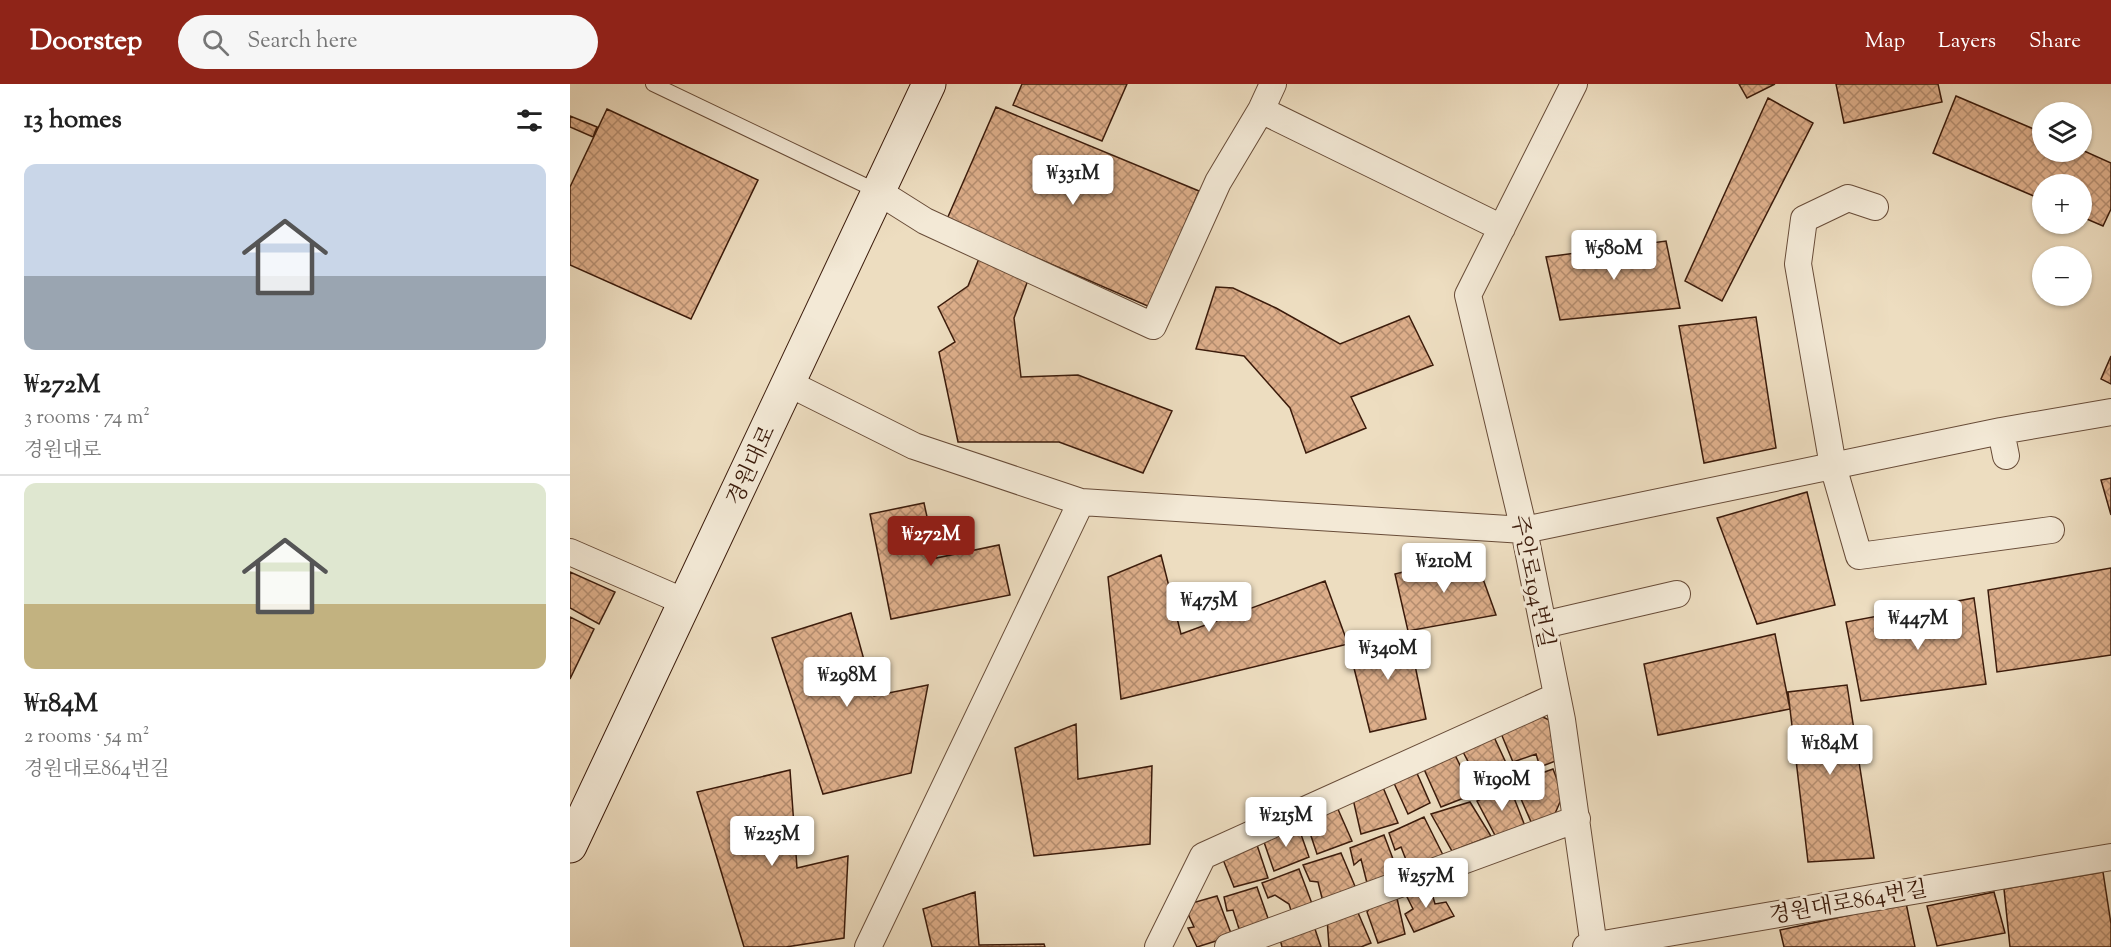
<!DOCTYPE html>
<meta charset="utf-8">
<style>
:root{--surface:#fff;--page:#f6f6f6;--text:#222;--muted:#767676;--line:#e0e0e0;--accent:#8f2418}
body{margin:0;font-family:"Sorts Mill Goudy","Noto Serif KR",serif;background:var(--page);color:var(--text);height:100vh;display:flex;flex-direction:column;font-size:22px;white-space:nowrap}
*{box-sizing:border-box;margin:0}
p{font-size:20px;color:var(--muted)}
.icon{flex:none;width:33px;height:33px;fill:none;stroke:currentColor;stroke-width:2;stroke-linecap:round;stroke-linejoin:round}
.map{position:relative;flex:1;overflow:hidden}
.side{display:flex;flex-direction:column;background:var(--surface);width:570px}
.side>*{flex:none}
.fabs{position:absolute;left:1462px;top:18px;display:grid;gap:12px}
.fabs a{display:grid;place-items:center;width:60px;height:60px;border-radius:50%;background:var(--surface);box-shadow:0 2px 4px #0004;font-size:30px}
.price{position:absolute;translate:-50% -51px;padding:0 14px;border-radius:6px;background:#fff;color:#222;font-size:20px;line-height:39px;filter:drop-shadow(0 2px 3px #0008)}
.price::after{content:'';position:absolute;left:50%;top:36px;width:18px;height:14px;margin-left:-9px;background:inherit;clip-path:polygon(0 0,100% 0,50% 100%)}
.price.selected{background:var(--accent);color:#fff}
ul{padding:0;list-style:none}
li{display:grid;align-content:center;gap:12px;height:318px;padding:0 24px}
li+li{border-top:2px solid var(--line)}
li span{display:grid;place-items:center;height:186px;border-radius:12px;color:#555}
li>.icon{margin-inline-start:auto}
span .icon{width:108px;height:108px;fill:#fffc;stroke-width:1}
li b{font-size:26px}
h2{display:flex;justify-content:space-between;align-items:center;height:72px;padding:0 24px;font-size:26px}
header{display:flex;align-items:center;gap:36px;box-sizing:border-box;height:84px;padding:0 30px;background:var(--accent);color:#fff}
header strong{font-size:28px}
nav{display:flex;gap:33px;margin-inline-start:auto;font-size:21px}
.search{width:420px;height:54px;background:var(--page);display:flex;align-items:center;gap:15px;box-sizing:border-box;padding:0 21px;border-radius:33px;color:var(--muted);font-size:22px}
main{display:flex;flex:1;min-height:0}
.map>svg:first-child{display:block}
.building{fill:url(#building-cross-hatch);stroke:#3b1b0b;stroke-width:1.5}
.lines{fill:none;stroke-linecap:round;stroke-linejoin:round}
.lane-casing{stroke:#684c38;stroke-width:16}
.street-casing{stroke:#684c38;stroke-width:28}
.secondary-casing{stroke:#3b1b0b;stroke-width:35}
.lane{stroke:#f3e9d6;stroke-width:14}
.street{stroke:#f3e9d6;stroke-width:26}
.secondary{stroke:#f3e9d6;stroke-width:33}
.labels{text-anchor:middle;stroke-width:6;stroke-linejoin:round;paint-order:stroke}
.street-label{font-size:22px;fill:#3b1b0b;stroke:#f3e9d6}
</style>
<header>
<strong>Doorstep</strong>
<div class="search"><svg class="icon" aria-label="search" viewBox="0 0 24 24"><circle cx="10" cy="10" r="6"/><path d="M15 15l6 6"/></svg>Search here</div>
<nav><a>Map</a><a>Layers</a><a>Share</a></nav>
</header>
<main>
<section class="side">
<h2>13 homes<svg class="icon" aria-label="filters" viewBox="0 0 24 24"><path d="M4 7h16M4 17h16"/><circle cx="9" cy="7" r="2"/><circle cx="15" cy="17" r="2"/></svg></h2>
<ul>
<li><span style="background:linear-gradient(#c9d6e8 60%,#9aa5b1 0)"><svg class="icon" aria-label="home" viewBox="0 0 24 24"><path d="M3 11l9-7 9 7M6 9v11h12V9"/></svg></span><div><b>₩272M</b><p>3 rooms · 74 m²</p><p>경원대로</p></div></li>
<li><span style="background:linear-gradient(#dfe7d0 65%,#c2b280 0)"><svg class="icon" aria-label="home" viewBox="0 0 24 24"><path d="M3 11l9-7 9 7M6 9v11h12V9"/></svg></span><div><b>₩184M</b><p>2 rooms · 54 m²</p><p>경원대로864번길</p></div></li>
</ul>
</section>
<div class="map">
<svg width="1541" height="863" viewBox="0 0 1541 863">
<defs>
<pattern id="building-cross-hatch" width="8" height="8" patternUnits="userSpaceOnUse" patternTransform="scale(1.5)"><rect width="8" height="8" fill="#ddae8a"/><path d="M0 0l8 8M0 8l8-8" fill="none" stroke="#b48d6f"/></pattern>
</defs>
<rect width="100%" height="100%" fill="#edddc0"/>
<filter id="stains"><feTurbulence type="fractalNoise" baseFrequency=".00333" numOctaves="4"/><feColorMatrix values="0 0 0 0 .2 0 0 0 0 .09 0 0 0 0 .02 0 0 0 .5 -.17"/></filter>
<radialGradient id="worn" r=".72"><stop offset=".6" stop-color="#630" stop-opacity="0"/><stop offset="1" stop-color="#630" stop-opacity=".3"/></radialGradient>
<!-- building -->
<path class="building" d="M452 0H557L532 57 443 21Z
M1169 0H1205L1177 14Z
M1266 0H1368L1372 18 1274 39Z
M1386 12 1473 49V68L1512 66 1541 79V125L1533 142 1512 133V100H1473V116L1363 69Z
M1198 14 1243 39 1152 217 1115 197Z
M426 23 629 107 580 223 377 135Z
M37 25 188 96 121 235 0 181V103Z
M0 32 27 43 23 53 0 43Z
M1096 157 1110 224 990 236 976 173Z
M410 172 458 196 444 234 451 293 508 291 602 327 573 389 489 358H388L369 268 385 258 368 223 398 202Z
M646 203 663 204 706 224 770 260 839 232 863 281 781 313 796 344 736 369 720 324 674 272 626 265Z
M1186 233 1206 364 1134 379 1109 242Z
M1541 272V300L1531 295Z
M1541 394V431L1531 396Z
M1237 408 1265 521 1187 540 1147 434Z
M354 419 366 474 429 461 440 511 321 535 300 430Z
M904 470 926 531 838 547 825 490Z
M591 471 611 550 755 497 778 560 551 615 538 493Z
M1541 484V571L1427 588 1418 506Z
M0 488 45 508 29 540 0 524Z
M1404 514 1416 600 1291 617 1276 538Z
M281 529 304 612 358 601 341 689 253 710 202 554Z
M0 533 24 545 0 595Z
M838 547 856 635 800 648 778 560Z
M1205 550 1220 625 1088 651 1074 580Z
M1277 601 1304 774 1238 778 1218 608Z
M967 630 981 637 988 676 970 683 966 670 943 678 930 647Z
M506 640 508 695 582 682 580 760 464 772 445 664Z
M924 653 943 694 913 706 892 666Z
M885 671 904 710 871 723 853 683Z
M983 685 993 711 984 732 962 740 944 699Z
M220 686 227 784 278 772 274 854 216 863H174L127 708Z
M846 687 860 719 838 730 823 697Z
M812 701 828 739 791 750 783 715Z
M939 701 955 742 927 755 907 717Z
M900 718 921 752 882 767 861 730Z
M767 723 782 757 747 770 736 737Z
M854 733 874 773 840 786 831 763 825 766 819 749Z
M727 739 739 773 704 787 694 758Z
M814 751 829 791 797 799 791 775 784 781 780 764Z
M686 758 698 794 664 803 652 773Z
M771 769 787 807 753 818 748 798 740 797 733 781Z
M729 785 744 825 723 833 719 820 705 811 698 814 692 799Z
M1533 788 1541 840V863H1440L1434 805Z
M859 799 865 820 876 818 884 832 844 848 835 830 843 825 835 809Z
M687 803 700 840 671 851 663 826 657 827 654 813Z
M405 808 409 861 474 860 475 863H362L353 825Z
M1424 808 1435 849 1367 862 1357 822Z
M826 810 835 850 808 859 797 828 803 820Z
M647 812 662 852 627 863 618 844 624 843 618 830 622 819Z
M1336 819 1345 863H1214L1210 846Z
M786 824 801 859 791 863H759L757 834Z
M743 839 751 863H712L709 851Z"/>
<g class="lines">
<!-- lane casing -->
<g class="lane-casing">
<path id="lane" d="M83 0 309 108"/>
</g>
<!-- street casing -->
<g class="street-casing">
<path id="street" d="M1004 0 898 211 954 446 992 636 1024 863
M691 26 932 144
M309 108 355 137 583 242 648 98 691 26 703 0
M1305 123 1278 114 1234 135 1228 180 1263 382 1289 472 1481 446
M218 299 344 362 511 418 954 446 1431 347 1541 328
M1431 347 1436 372
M0 468 115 518
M973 541 1107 510
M298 863 511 418
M588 863 633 772 987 612
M658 863 1007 735
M1016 863 1541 773"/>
</g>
<!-- secondary casing -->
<g class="secondary-casing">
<path id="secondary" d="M0 762 359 0"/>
</g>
<!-- lane -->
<use href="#lane" class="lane"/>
<!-- street -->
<use href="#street" class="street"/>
<!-- secondary -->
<use href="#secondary" class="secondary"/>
</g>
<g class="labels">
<!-- street labels -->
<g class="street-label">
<text transform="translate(180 381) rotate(-65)" y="8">경원대로</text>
<text transform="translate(964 497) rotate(78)" y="8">주안로194번길</text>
<text transform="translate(1278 817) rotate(-10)" y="8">경원대로864번길</text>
</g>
</g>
<rect width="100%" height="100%" filter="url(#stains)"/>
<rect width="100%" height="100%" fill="url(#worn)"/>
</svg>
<div class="fabs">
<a><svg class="icon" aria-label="layers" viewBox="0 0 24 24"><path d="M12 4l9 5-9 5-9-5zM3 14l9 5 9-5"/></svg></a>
<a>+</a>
<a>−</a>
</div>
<b class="price" style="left:503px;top:122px">₩331M</b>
<b class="price" style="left:1044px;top:197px">₩580M</b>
<b class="price selected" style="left:361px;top:483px">₩272M</b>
<b class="price" style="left:874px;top:510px">₩210M</b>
<b class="price" style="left:639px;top:549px">₩475M</b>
<b class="price" style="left:1348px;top:567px">₩447M</b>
<b class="price" style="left:818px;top:597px">₩340M</b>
<b class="price" style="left:277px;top:624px">₩298M</b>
<b class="price" style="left:1260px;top:692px">₩184M</b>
<b class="price" style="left:932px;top:728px">₩190M</b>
<b class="price" style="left:716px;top:764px">₩215M</b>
<b class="price" style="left:202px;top:783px">₩225M</b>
<b class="price" style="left:856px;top:825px">₩257M</b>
</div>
</main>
